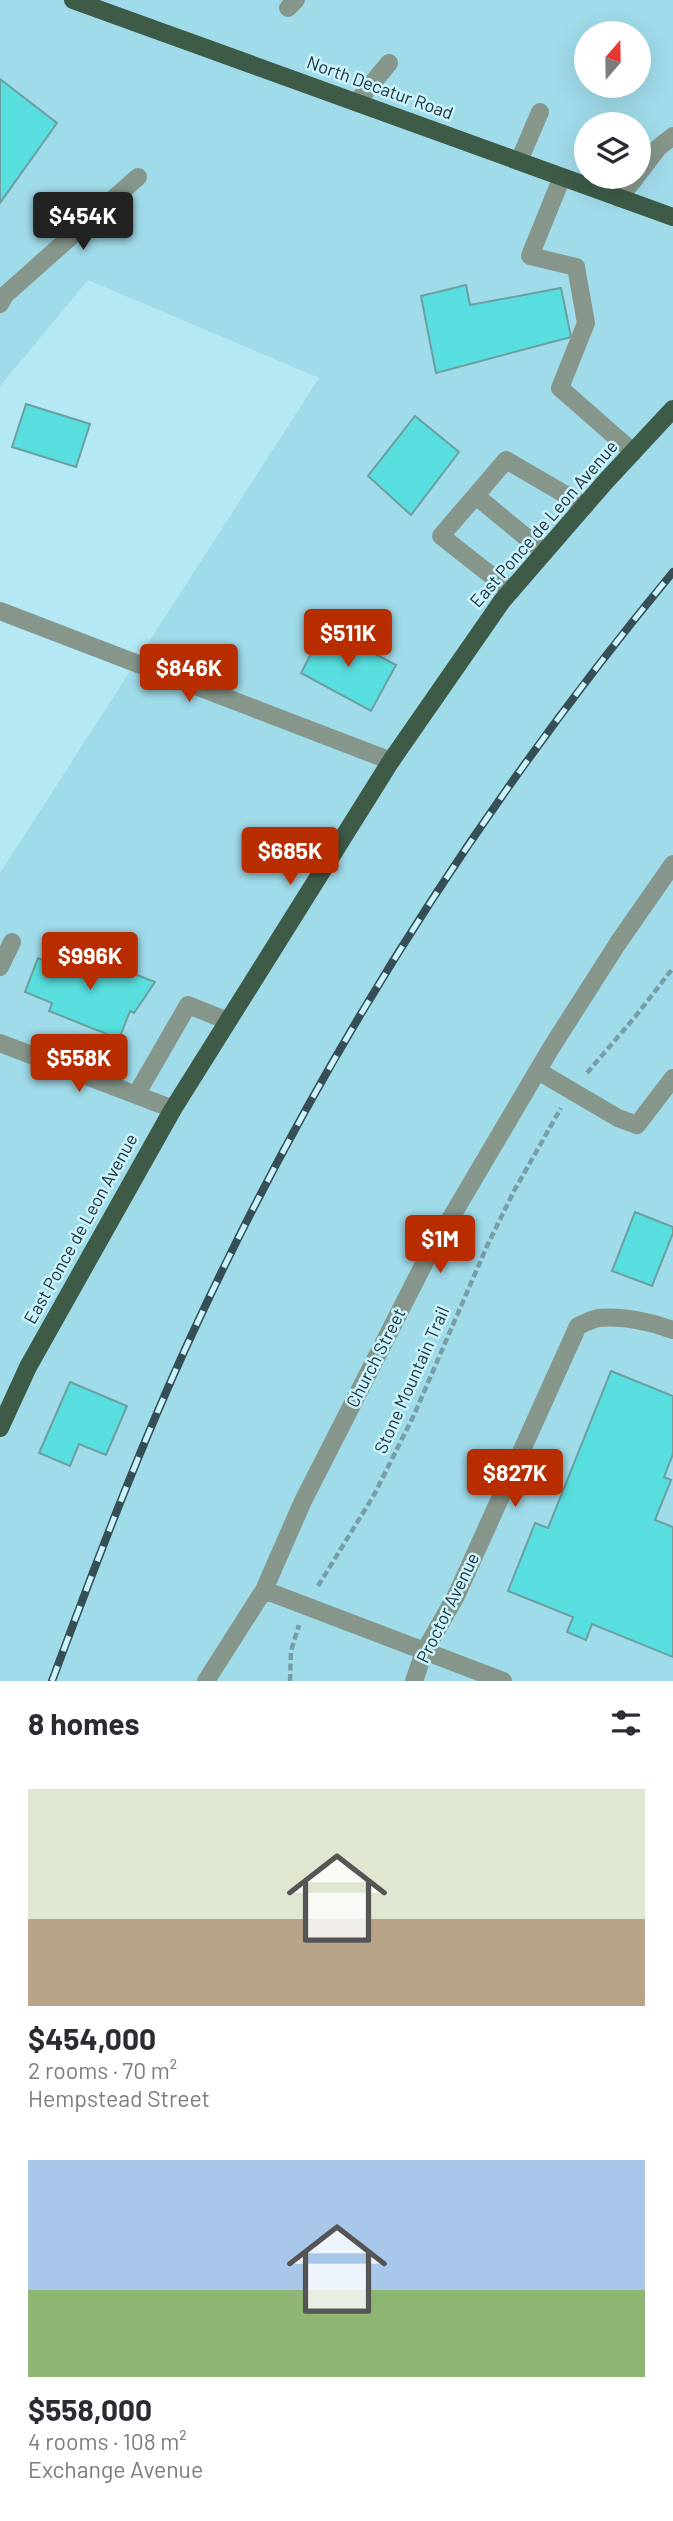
<!DOCTYPE html>
<meta charset="utf-8">
<style>
:root{--surface:#fff;--page:#f7f7f7;--text:#2b2b33;--muted:#7c7c81;--accent:#b72d00}
body{margin:0;font-family:Barlow,sans-serif;background:var(--page);color:var(--text);height:100vh;display:flex;flex-direction:column;font-size:26px;white-space:nowrap}
*{box-sizing:border-box;margin:0}
p{font-size:23px;color:var(--muted)}
.icon{flex:none;width:38px;height:38px;fill:none;stroke:currentColor;stroke-width:2;stroke-linecap:round;stroke-linejoin:round}
.map{position:relative;height:1681px;overflow:hidden}
.details{display:flex;flex-direction:column;background:var(--surface);flex:1}
.details>*{flex:none}
.needle{width:46px;rotate:20deg}
.controls{position:absolute;left:574px;top:21px;display:grid;gap:14px}
.controls a{display:grid;place-items:center;width:77px;height:77px;border-radius:50%;background:var(--surface);box-shadow:0 7px 28px #0002;font-size:35px}
.price{position:absolute;translate:-50% -60px;padding:0 16px;border-radius:7px;background:var(--accent);color:#fff;font-size:23px;line-height:46px;filter:drop-shadow(0 2px 4px #0008)}
.price::after{content:'';position:absolute;left:50%;top:42px;width:21px;height:16px;margin-left:-10px;background:inherit;clip-path:polygon(0 0,100% 0,50% 100%)}
.price.active{background:#222;color:#fff}
ul{padding:0;list-style:none}
li{display:grid;align-content:center;gap:14px;height:371px;padding:0 28px}
li span{display:grid;place-items:center;height:217px;border-radius:0px;color:#555}
li>.icon{margin-inline-start:auto}
span .icon{width:126px;height:126px;fill:#fffc;stroke-width:1}
li b{font-size:30px}
h2{display:flex;justify-content:space-between;align-items:center;height:84px;padding:0 28px;font-size:30px}
.map>svg:first-child{display:block}
.built{fill:#a0dbea;fill-rule:evenodd}
.building{fill:#58dede;stroke:#6c9f9f;stroke-width:2}
.lines{fill:none;stroke-linecap:round;stroke-linejoin:round}
.path{stroke:#779da6;stroke-width:4.5;stroke-dasharray:7 3.5;stroke-linecap:butt}
.minor{stroke:#86968b;stroke-width:18}
.major{stroke:#3e5b48;stroke-width:18}
.rail-casing{stroke:#364f55;stroke-width:8}
.rail{stroke:#cbf3fe;stroke-width:5;stroke-dasharray:16;stroke-linecap:butt}
.labels{text-anchor:middle;stroke-width:5;stroke-linejoin:round;paint-order:stroke}
.street-label{font-size:18px;fill:#203439;stroke:#cbf3fe}
</style>
<div class="map">
<svg width="673" height="1681" viewBox="0 0 673 1681">
<rect width="100%" height="100%" fill="#b5e8f5"/>
<!-- built -->
<path class="built" d="M0 0H673V1681H0V873L319 378 88 280 0 386ZM586 33H639V86H586ZM586 124H639V177H586Z"/>
<!-- building -->
<path class="building" d="M0 79 57 123 0 203Z
M466 285 470 305 561 288 571 337 436 373 421 296Z
M26 404 90 424 76 467 12 447Z
M415 416 459 452 411 515 368 476Z
M325 627 396 665 371 711 301 673Z
M72 949 155 982 134 1013 130 1011 119 1039 49 1011 52 1003 25 992 38 958 65 969Z
M635 1212 673 1227V1233L652 1286 612 1271Z
M611 1371 673 1396V1454L664 1477 671 1480 655 1520 673 1527V1657L592 1624 586 1640 567 1632 573 1617 508 1591 535 1523 548 1528Z
M70 1382 127 1406 106 1455 79 1444 70 1466 39 1453Z"/>
<g class="lines">
<!-- path -->
<path class="path" d="M587 1073 635 1017 673 968
M318 1586 374 1495 414 1415 487 1246 514 1191 561 1108
M290 1681 291 1651 299 1625"/>
<!-- minor -->
<path class="minor" d="M288 8 296 0
M357 102 389 63
M519 161 540 112
M639 173 658 148 673 136
M562 177 530 256 576 267 586 323 560 388 633 452
M619 198 636 177
M0 304 5 295 138 177
M476 496 544 552
M511 591 441 536 506 460 585 506
M0 611 391 761
M0 967 12 942
M0 1043 173 1109
M538 1071 618 1118 637 1125 673 1078
M136 1095 188 1005 228 1021
M264 1590 503 1681
M206 1681 264 1590 303 1501 426 1260 551 1048 618 943 673 864
M414 1681 424 1652 456 1596 578 1326C585 1323 592 1319 599 1318 623 1316 651 1322 673 1330"/>
<!-- major -->
<path class="major" d="M73 0 673 217
M0 1428 28 1367 173 1109 391 761 502 601 606 481 673 409"/>
<!-- rail casing -->
<g class="rail-casing">
<path id="rail" d="M52 1681C96 1563 141 1444 194 1330 320 1058 482 803 673 572"/>
</g>
<!-- rail -->
<use href="#rail" class="rail"/>
</g>
<g class="labels">
<!-- street labels -->
<g class="street-label">
<text transform="translate(380 88) rotate(20)" y="6">North Decatur Road</text>
<text transform="translate(544 524) rotate(-49)" y="6">East Ponce de Leon Avenue</text>
<text transform="translate(81 1229) rotate(-61)" y="6">East Ponce de Leon Avenue</text>
<text transform="translate(376 1358) rotate(-63)" y="6">Church Street</text>
<text transform="translate(412 1380) rotate(-66)" y="6">Stone Mountain Trail</text>
<text transform="translate(448 1608) rotate(-64)" y="6">Proctor Avenue</text>
</g>
</g>
</svg>
<div class="controls">
<a><svg class="needle" viewBox="-14 -14 28 28"><path d="M0-13l5 13h-10z" fill="#e53935"/><path d="M0 13l5-13h-10z" fill="#7c7c81"/></svg></a>
<a><svg class="icon" aria-label="layers" viewBox="0 0 24 24"><path d="M12 4l9 5-9 5-9-5zM3 14l9 5 9-5"/></svg></a>
</div>
<b class="price active" style="left:83px;top:252px">$454K</b>
<b class="price" style="left:348px;top:669px">$511K</b>
<b class="price" style="left:189px;top:704px">$846K</b>
<b class="price" style="left:290px;top:887px">$685K</b>
<b class="price" style="left:90px;top:992px">$996K</b>
<b class="price" style="left:79px;top:1094px">$558K</b>
<b class="price" style="left:440px;top:1275px">$1M</b>
<b class="price" style="left:515px;top:1509px">$827K</b>
</div>
<section class="details">
<h2>8 homes<svg class="icon" aria-label="filters" viewBox="0 0 24 24"><path d="M4 7h16M4 17h16"/><circle cx="9" cy="7" r="2"/><circle cx="15" cy="17" r="2"/></svg></h2>
<ul>
<li><span style="background:linear-gradient(#dfe7d0 60%,#b9a48a 0)"><svg class="icon" aria-label="home" viewBox="0 0 24 24"><path d="M3 11l9-7 9 7M6 9v11h12V9"/></svg></span><div><b>$454,000</b><p>2 rooms · 70 m²</p><p>Hempstead Street</p></div></li>
<li><span style="background:linear-gradient(#a9c7e8 60%,#8fb573 0)"><svg class="icon" aria-label="home" viewBox="0 0 24 24"><path d="M3 11l9-7 9 7M6 9v11h12V9"/></svg></span><div><b>$558,000</b><p>4 rooms · 108 m²</p><p>Exchange Avenue</p></div></li>
</ul>
</section>
